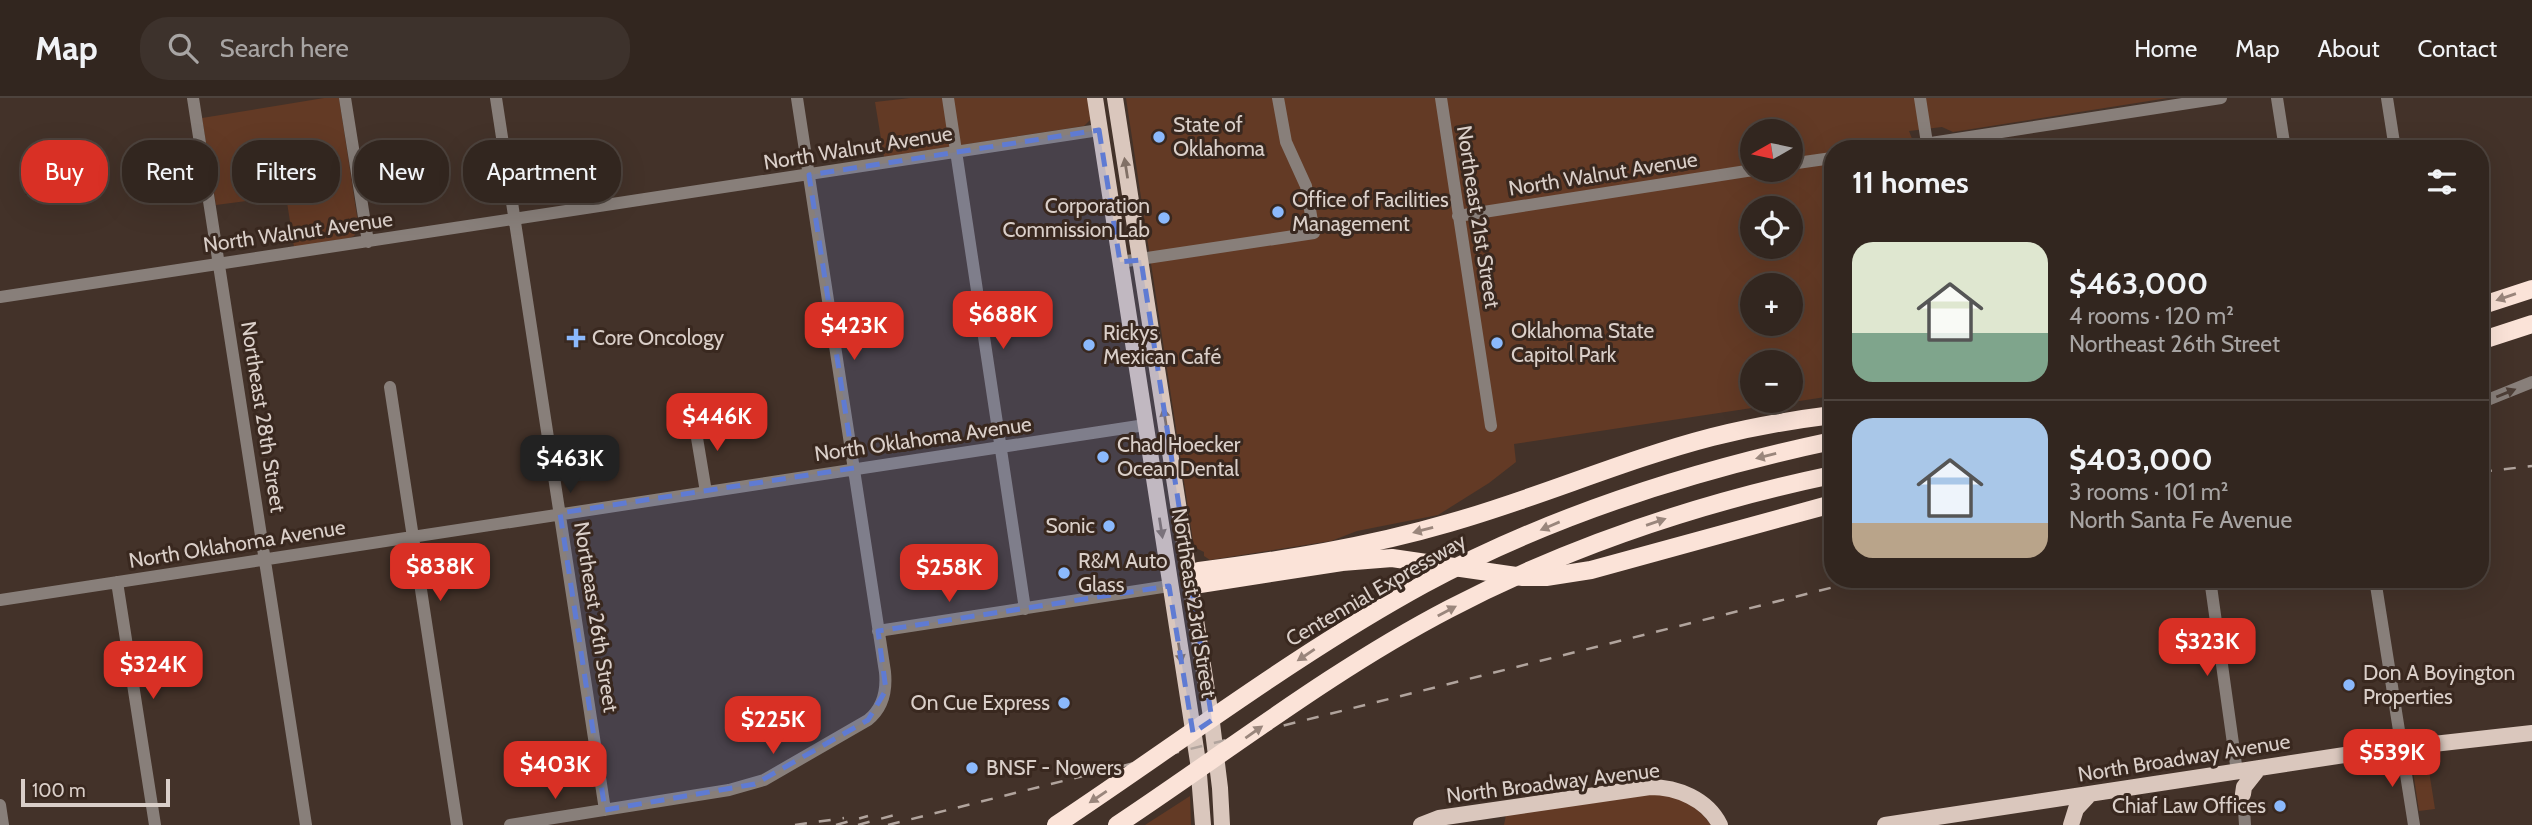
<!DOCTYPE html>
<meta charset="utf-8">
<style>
:root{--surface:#32261f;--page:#3d322c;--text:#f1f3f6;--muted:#a8a5a4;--line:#4d433d;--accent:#d93025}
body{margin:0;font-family:Cabin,sans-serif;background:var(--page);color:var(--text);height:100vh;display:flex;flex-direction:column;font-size:26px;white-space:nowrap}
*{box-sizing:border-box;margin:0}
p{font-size:23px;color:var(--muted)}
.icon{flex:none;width:38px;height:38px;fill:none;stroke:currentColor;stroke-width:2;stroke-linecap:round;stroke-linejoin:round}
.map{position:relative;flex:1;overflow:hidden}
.panel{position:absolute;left:1824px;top:42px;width:665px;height:448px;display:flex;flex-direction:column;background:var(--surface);border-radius:28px;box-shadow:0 7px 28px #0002,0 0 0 2px var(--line)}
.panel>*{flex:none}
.banner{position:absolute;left:21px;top:42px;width:665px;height:63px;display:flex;gap:14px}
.needle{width:46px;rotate:261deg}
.buttons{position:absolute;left:1740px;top:21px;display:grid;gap:14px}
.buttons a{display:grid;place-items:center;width:63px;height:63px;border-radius:50%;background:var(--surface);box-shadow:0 7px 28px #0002,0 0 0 2px var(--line);font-size:35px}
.scale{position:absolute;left:21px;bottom:18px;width:149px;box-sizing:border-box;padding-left:7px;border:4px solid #dacfc9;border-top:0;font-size:19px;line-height:24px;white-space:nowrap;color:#dacfc9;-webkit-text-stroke:5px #39281f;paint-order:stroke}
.price{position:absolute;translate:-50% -60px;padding:0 16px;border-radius:14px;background:var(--accent);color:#fff;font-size:23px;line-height:46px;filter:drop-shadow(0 2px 4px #0008)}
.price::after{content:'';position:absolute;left:50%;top:42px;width:21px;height:16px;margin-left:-10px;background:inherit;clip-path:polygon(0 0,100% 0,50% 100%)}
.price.active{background:#222;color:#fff}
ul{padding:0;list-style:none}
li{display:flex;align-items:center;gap:21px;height:175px;padding:0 28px}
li+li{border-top:2px solid var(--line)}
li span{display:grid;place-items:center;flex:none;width:196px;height:140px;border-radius:21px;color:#555}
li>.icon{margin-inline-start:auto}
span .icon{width:84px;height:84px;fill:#fffc;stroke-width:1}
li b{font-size:30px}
h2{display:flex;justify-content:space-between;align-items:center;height:84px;padding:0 28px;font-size:30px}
.chip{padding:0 24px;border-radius:28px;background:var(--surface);box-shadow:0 7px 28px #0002,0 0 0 2px var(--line);font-size:24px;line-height:63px}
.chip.active{background:var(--accent);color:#fff}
header{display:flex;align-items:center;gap:42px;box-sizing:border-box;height:98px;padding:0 35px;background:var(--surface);border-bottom:2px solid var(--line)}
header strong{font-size:33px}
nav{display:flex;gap:38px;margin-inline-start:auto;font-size:24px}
.search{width:490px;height:63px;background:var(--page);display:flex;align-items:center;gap:18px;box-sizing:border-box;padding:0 24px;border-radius:28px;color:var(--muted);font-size:26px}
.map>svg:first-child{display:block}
.green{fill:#633a25;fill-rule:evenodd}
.water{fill:#351402}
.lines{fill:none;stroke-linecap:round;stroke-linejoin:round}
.minor{stroke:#887f7a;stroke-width:12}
.major{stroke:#dac7bd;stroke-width:16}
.highway{stroke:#fbe3d8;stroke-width:18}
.rail{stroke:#b1a49d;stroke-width:2.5;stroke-dasharray:12 12;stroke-linecap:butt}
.highway-bridge{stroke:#fbe3d8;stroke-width:18}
.oneway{fill:#817066}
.oneway2{fill:#9a867c}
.oneway3{fill:#4d3e36}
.marked{fill:#5f7bd3;fill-opacity:0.2;stroke:#5f7bd3;stroke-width:5;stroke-dasharray:14 9;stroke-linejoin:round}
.poi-dot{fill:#8bb9fc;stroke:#39281f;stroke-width:2.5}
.labels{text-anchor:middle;stroke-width:6;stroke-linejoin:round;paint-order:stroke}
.poi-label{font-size:21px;fill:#dacfc9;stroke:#39281f;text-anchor:start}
.street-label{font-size:21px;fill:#dacfc9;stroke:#39281f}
</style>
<header>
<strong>Map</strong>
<div class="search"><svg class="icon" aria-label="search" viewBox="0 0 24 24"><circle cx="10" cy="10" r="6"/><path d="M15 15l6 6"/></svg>Search here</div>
<nav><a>Home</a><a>Map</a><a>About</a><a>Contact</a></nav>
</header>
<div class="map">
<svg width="2532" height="727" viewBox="0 0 2532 727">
<rect width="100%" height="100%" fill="#433229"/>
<!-- green -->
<path class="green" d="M324 0H339L359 131 354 138 349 140 294 149 286 98 216 107 202 20Z
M910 0H1089L1091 21 1084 28 884 59 875 4Z
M1126 0H2168L1953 34 1942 29 1909 33 1916 51H1832V298L1514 346 1516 364 1489 385 1438 417 1357 433 1331 443 1210 462 1204 458V454L1194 449 1193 443ZM1752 33H1790V72H1752ZM1752 110H1790V149H1752ZM1752 187H1790V226H1752ZM1752 264H1790V303H1752Z
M2427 660 2435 711 2419 713 2412 666 2415 662Z
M1654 695C1677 696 1698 708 1711 727H1504L1506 717Z
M1190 698 1191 727H1145Z"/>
<!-- water -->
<path class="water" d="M33 74 37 96 26 97 23 76Z"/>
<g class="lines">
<!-- minor -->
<path class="minor" d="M193 0 306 727
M345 0 368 144
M496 0 605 712
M948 0 1025 511
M1441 0 1491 328
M1920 0 1927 45
M2277 0 2285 51
M2387 0 2395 51
M1892 51 2221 0
M1790 66 1832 60
M1458 118 1753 72
M1120 164 1314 135 1306 88 1286 44 1278 0
M0 199 1099 32
M390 289 457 727
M2480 305 2532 284
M694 322 706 394
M2210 481 2237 674
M2375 481 2414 727
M117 484 155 727
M0 502 1145 327
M878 533 1169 488
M2243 696 2245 727
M0 707 3 727
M510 727 729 692 764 682 868 622C883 610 887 594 885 574L797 0"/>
<!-- major -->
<path class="major" d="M1095 0 1198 664 1203 727
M1115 0 1212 625 1220 690 1222 727
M2243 696 2244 689 2259 670
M1421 727 1439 720 1650 689C1677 689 1707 701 1720 727
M1885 727 2371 653 2532 635
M2071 727 2076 711 2090 696"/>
<!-- highway -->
<path class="highway" d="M2480 208 2532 191
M2480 243 2532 226
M1832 317C1792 322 1752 329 1712 339 1623 362 1538 400 1449 425 1367 449 1283 462 1199 473L1191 485 1200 486 1342 464 1392 460 1523 479H1546L1591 472 1832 406"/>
<!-- rail -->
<path class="rail" d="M2480 374 2532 368
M1857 490 1891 481
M795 727 844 720
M836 727 868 718
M858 727 898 716
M888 727 1866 481"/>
<!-- highway-bridge -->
<path class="highway-bridge" d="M1056 727C1178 646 1296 556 1424 486 1552 417 1691 373 1832 343
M1117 727C1227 654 1332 572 1449 511 1570 448 1699 405 1832 377"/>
</g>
<!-- one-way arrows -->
<defs><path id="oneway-solid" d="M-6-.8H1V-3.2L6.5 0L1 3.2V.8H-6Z" transform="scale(1.75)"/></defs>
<g class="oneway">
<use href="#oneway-solid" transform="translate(1126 70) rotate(-99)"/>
<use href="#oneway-solid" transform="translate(1165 320) rotate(-99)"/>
<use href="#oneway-solid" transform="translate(1161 430) rotate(81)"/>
<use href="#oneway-solid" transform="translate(1180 555) rotate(81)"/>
</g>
<g class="oneway2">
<use href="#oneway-solid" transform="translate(2506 199) rotate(161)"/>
<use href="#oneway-solid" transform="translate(1766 358) rotate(166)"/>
<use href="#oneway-solid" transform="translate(1656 424) rotate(-19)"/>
<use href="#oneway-solid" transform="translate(1550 428) rotate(157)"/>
<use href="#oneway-solid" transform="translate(1423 432) rotate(165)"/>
<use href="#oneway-solid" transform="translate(1447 513) rotate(-28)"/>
<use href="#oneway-solid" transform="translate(1306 557) rotate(146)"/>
<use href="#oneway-solid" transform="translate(1254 634) rotate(-35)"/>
<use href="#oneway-solid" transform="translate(1098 699) rotate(146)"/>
</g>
<use class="oneway3" href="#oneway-solid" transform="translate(2506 295) rotate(-22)"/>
<!-- marked area -->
<path class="marked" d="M1099 32 1120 164 1141 162 1212 622 1193 635 1169 488 878 533 886 592 868 622 755 686 605 712 560 415 854 370 809 77Z"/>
<!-- markers -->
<g class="poi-dot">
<circle cx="1159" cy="39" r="7"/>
<circle cx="1278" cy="114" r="7"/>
<circle cx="1164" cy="120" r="7"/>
<path d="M572.5 229.5h7v7h7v7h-7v7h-7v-7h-7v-7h7z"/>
<circle cx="1497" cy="245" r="7"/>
<circle cx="1089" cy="247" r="7"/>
<circle cx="1103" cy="359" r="7"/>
<circle cx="1109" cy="428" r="7"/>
<circle cx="1064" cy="475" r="7"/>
<circle cx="2349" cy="587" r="7"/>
<circle cx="1064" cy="605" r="7"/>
<circle cx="972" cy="670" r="7"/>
<circle cx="2280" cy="708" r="7"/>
</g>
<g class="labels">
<!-- poi labels -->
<g class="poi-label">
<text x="1173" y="34">State of<tspan x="1173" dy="24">Oklahoma</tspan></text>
<text x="1292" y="109">Office of Facilities<tspan x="1292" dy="24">Management</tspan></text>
<text x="1150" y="115" text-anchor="end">Corporation<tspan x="1150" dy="24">Commission Lab</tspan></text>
<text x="1511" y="240">Oklahoma State<tspan x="1511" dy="24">Capitol Park</tspan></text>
<text x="1103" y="242">Rickys<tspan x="1103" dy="24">Mexican Café</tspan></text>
<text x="592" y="247">Core Oncology</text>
<text x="1117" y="354">Chad Hoecker<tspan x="1117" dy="24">Ocean Dental</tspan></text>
<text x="1095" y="435" text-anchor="end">Sonic</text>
<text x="1078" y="470">R&amp;M Auto<tspan x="1078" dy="24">Glass</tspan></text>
<text x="2363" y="582">Don A Boyington<tspan x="2363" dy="24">Properties</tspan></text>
<text x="1050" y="612" text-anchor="end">On Cue Express</text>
<text x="986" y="677">BNSF - Nowers</text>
<text x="2266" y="715" text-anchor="end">Chiaf Law Offices</text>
</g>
<!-- street labels -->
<g class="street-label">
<text transform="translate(858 50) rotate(-9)" y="7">North Walnut Avenue</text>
<text transform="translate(1603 76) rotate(-9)" y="7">North Walnut Avenue</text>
<text transform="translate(1478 119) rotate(81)" y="7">Northeast 21st Street</text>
<text transform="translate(298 134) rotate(-8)" y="7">North Walnut Avenue</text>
<text transform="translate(263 319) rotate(81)" y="7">Northeast 28th Street</text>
<text transform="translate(923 341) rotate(-8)" y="7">North Oklahoma Avenue</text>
<text transform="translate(237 446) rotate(-9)" y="7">North Oklahoma Avenue</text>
<text transform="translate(1376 492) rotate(-30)" y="7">Centennial Expressway</text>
<text transform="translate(1194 505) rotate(81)" y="7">Northeast 23rd Street</text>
<text transform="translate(596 519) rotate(81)" y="7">Northeast 26th Street</text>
<text transform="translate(2184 660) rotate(-9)" y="7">North Broadway Avenue</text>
<text transform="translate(1553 685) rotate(-7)" y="7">North Broadway Avenue</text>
</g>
</g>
</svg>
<div class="buttons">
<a><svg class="needle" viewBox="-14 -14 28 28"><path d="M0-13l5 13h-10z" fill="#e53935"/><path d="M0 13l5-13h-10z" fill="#a8a5a4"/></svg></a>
<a><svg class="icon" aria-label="locate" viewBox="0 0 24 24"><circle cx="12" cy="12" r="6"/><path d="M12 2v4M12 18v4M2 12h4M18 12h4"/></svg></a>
<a>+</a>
<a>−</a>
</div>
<div class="scale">100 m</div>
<b class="price" style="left:1003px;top:253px">$688K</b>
<b class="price" style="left:854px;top:264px">$423K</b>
<b class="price" style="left:717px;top:355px">$446K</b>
<b class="price active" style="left:570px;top:397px">$463K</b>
<b class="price" style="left:440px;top:505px">$838K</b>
<b class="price" style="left:949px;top:506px">$258K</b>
<b class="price" style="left:2207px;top:580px">$323K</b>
<b class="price" style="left:153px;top:603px">$324K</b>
<b class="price" style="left:773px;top:658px">$225K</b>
<b class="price" style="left:2392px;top:691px">$539K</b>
<b class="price" style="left:555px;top:703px">$403K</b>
<div class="banner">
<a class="chip active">Buy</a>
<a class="chip">Rent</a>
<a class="chip">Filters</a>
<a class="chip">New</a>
<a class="chip">Apartment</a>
</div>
<section class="panel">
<h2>11 homes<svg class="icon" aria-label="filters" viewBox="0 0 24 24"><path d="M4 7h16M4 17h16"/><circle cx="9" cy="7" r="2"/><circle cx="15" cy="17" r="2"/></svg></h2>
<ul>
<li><span style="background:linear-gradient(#dfe7d0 65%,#7fa58c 0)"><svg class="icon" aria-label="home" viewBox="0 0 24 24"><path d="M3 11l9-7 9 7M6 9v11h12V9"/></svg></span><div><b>$463,000</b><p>4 rooms · 120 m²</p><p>Northeast 26th Street</p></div></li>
<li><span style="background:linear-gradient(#a9c7e8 75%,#b9a48a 0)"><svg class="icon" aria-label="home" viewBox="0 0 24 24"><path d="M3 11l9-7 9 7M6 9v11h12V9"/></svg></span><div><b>$403,000</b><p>3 rooms · 101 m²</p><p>North Santa Fe Avenue</p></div></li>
</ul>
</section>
</div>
